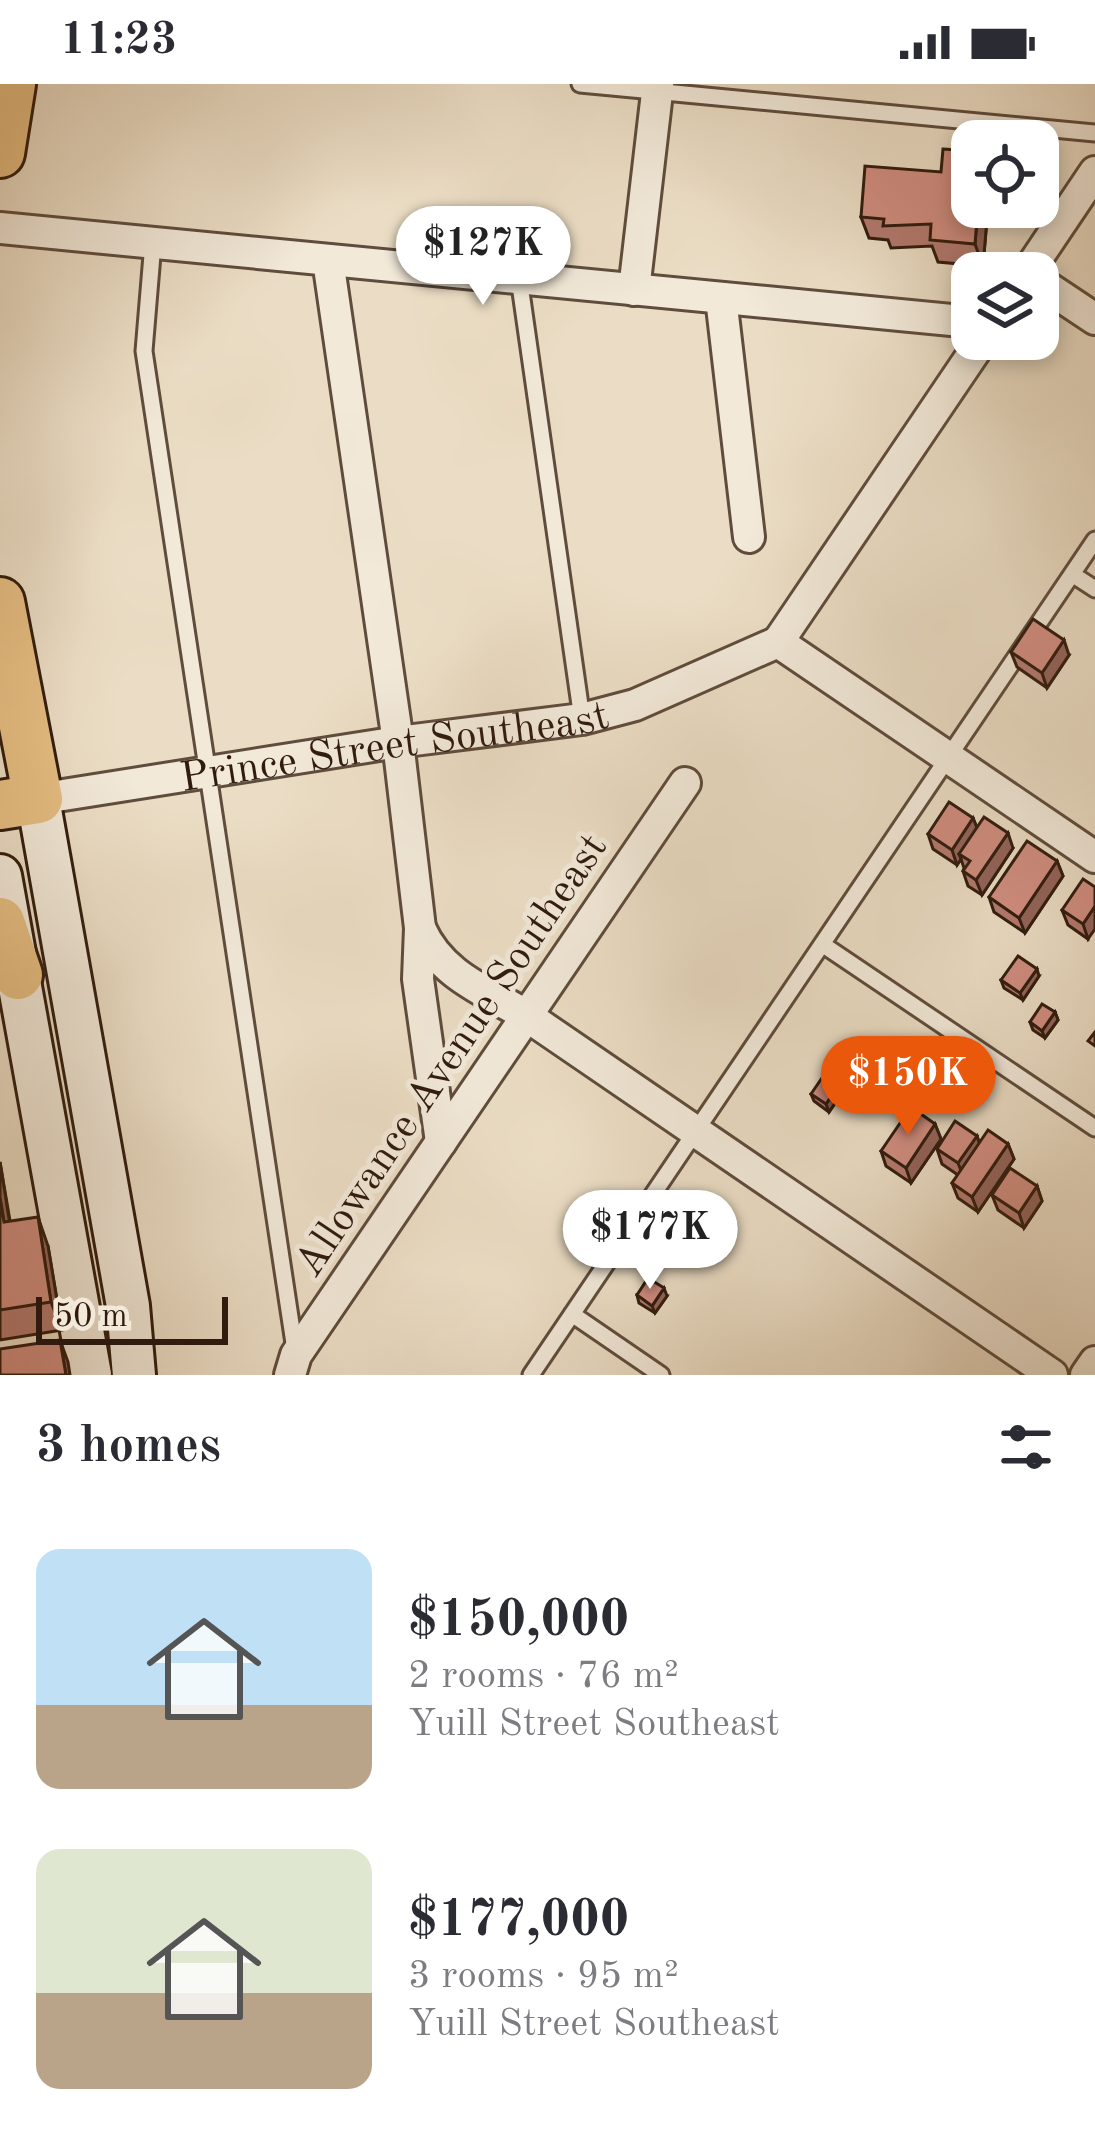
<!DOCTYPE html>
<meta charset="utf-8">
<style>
:root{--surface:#fff;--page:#f2f2f3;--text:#2b2b33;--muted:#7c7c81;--accent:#ea580c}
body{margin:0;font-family:"Old Standard TT",serif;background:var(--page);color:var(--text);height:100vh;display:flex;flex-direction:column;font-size:45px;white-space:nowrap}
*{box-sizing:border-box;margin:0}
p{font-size:39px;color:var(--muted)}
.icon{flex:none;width:66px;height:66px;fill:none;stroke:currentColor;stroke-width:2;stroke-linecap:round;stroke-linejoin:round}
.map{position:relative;height:1291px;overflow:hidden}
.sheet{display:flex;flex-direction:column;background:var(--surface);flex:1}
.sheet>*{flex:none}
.tools{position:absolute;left:951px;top:36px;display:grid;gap:24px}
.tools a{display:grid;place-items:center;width:108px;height:108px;border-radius:24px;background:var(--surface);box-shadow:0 6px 18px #0003;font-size:60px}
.scale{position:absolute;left:36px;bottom:30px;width:192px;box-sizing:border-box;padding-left:12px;border:6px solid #301b0e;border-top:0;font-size:33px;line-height:42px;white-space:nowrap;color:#301b0e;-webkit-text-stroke:9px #f2e9d9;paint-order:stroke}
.price{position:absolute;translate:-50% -102px;padding:0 27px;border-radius:42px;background:#fff;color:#222;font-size:39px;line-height:78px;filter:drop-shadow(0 3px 6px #0008)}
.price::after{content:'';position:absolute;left:50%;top:72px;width:36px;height:27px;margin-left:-18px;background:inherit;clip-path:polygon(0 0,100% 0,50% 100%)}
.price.active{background:var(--accent);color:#fff}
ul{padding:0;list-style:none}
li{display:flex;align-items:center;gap:36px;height:300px;padding:0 36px}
li span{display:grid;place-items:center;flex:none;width:336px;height:240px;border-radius:24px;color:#555}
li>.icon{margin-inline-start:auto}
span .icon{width:144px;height:144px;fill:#fffc;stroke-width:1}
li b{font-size:51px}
h2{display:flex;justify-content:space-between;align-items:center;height:144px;padding:0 36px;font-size:51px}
.status{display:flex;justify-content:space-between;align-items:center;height:84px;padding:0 60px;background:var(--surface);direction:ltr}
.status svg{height:33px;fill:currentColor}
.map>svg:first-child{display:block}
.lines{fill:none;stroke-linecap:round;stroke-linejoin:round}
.service-casing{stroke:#5f4c3c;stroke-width:21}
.minor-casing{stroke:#5f4c3c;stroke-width:36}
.secondary-casing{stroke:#301b0e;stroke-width:48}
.primary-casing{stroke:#301b0e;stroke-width:54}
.service{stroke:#f2e9d9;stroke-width:15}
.minor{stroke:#f2e9d9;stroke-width:30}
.secondary{stroke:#f2e9d9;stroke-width:42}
.primary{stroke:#e6be82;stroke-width:48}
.wall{fill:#b3796e;stroke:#301b0e;stroke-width:3}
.shaded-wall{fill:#92635a;stroke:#301b0e;stroke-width:3}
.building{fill:#d08d80;stroke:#301b0e;stroke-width:3}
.labels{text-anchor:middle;stroke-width:10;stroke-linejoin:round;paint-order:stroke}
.street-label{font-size:42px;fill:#301b0e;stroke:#f2e9d9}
</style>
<div class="status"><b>11:23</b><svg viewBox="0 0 49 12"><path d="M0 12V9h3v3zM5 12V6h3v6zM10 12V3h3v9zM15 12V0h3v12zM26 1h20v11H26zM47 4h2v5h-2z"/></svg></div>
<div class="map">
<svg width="1095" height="1291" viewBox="0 0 1095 1291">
<rect width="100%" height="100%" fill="#ebddc5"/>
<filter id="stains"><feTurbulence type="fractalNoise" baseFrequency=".00167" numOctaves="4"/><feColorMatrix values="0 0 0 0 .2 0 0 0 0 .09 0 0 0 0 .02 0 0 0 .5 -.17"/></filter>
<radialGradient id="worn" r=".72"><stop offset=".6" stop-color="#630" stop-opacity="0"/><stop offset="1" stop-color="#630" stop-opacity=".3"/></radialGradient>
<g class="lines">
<!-- service casing -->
<g class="service-casing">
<path id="service" d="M580 0 1095 49
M153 159 144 267 295 1266
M519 194 582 635
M1072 490 1095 505
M822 860 1095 1044
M572 1230 661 1291
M531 1291 1095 456"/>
</g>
<!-- minor casing -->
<g class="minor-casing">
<g id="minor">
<path d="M0 144 972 238"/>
<path d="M328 176 398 658 420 844 418 895 441 1058"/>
<path d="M1027 189 1095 88"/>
<path d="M1038 197 1095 235"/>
<path d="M634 206 658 0"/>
<path d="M721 214 749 453"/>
<path d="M778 558 1095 773"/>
<path d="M778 558 983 255"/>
<path id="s1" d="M38 715 398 658 582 635 635 621 778 558"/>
<path d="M420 844C440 890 483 906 524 930L1052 1291"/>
<path d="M290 1291 296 1271 685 699"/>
<path d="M1086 1291 1095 1278"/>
</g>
</g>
<!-- secondary casing -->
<g class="secondary-casing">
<path id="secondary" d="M38 715 128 1222 134 1291
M0 792 90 1291"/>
</g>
<!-- primary casing -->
<g class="primary-casing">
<path id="primary" d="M0 69 11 0
M0 518 38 715 0 721
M0 838 18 891"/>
</g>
<!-- service -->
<use href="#service" class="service"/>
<!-- minor -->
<use href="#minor" class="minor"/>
<!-- secondary -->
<use href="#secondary" class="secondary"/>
<!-- primary -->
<use href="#primary" class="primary"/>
</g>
<!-- wall -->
<path class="wall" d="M972 123H988L983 182 938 178 932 162 891 164 888 156 869 154 861 133Z
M1011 568 1069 571 1047 604 1017 583Z
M973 734 977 744 1013 764 982 811 968 802 963 787 964 784 961 775 957 781 933 765 928 750Z
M1057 777 1063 792 1025 849 994 828 989 813Z
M1095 803 1088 855 1068 841 1062 826Z
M1039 892 1023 916 1004 904 1001 896Z
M1055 928 1058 936 1045 954 1033 946 1030 938Z
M843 995 846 1003 829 1028 814 1017 811 1010Z
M935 1040 941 1055 911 1099 886 1082 881 1067Z
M977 1052 979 1059 1008 1060 1014 1075 978 1128 958 1114 952 1099 958 1091 942 1080 937 1065Z
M0 1078 10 1137 48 1162 62 1246 0 1256Z
M1037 1102 1042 1117 1024 1144 998 1126 992 1111Z
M637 1211 667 1212 655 1229 639 1219Z"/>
<!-- shaded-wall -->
<path class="shaded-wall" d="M978 123H988L983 182 975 160Z
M1064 556 1069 571 1047 604 1042 589Z
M973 734 979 749 959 770 961 775 957 781 952 766Z
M1008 749 1013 764 982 811 976 796Z
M1057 777 1063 792 1025 849 1019 834Z
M1095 822V845L1088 855 1083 840Z
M1037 885 1039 892 1023 916 1020 909Z
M1055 928 1058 936 1045 954 1042 947Z
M843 995 846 1003 829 1028 826 1020Z
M935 1040 941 1055 911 1099 906 1084Z
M977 1052 982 1067 964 1094 958 1079Z
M1008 1060 1014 1075 978 1128 972 1113Z
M0 1078 14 1166 4 1138 0 1114Z
M1037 1102 1042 1117 1024 1144 1019 1129Z
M38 1133 48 1162 62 1246 51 1218Z
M664 1204 667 1212 655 1229 652 1222Z
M60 1256 68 1278 70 1291H66Z"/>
<!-- building -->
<path class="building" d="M943 65 972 67V123H978L975 160 930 156 931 140 883 142 884 135 861 133 865 82 941 88Z
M1033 535 1064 556 1042 589 1011 568Z
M949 718 973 734 952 766 928 750Z
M984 733 1008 749 976 796 963 787 970 777 959 770Z
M1027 757 1057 777 1019 834 989 813Z
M1083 795 1095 803V822L1083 840 1062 826Z
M1018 872 1037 885 1020 909 1001 896Z
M1042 920 1055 928 1042 947 1030 938Z
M1095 948V962L1088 957Z
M828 985 843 995 826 1020 811 1010Z
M911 1023 935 1040 906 1084 881 1067Z
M955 1037 977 1052 958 1079 937 1065Z
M988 1046 1008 1060 972 1113 952 1099Z
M1010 1084 1037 1102 1019 1129 992 1111Z
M0 1114 4 1138 38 1133 51 1218 0 1226Z
M648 1194 664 1204 652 1222 637 1211Z
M60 1256 66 1291H0V1265Z"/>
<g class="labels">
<!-- street labels -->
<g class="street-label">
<text dy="15" stroke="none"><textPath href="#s1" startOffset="360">Prince Street Southeast</textPath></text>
<text transform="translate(449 970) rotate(-56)" y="15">Allowance Avenue Southeast</text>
</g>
</g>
<rect width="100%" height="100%" filter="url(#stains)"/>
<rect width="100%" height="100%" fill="url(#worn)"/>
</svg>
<div class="tools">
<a><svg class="icon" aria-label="locate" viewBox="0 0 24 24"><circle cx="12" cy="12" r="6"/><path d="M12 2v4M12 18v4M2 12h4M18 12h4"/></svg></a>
<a><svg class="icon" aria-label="layers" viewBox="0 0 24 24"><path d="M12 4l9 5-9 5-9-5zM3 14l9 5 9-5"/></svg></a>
</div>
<div class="scale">50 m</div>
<b class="price" style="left:483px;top:224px">$127K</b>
<b class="price active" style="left:908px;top:1054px">$150K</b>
<b class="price" style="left:650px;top:1208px">$177K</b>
</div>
<section class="sheet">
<h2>3 homes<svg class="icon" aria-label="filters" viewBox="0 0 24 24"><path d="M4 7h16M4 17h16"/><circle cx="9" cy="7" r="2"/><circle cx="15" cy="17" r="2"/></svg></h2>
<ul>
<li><span style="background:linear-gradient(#bfe0f5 65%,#b9a48a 0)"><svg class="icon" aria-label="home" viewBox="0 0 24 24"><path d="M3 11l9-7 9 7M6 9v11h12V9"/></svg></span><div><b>$150,000</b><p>2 rooms · 76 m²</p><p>Yuill Street Southeast</p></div></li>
<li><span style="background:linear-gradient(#dfe7d0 60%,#b9a48a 0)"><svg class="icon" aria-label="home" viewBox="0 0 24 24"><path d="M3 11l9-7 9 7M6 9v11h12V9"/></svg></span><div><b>$177,000</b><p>3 rooms · 95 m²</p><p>Yuill Street Southeast</p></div></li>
</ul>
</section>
